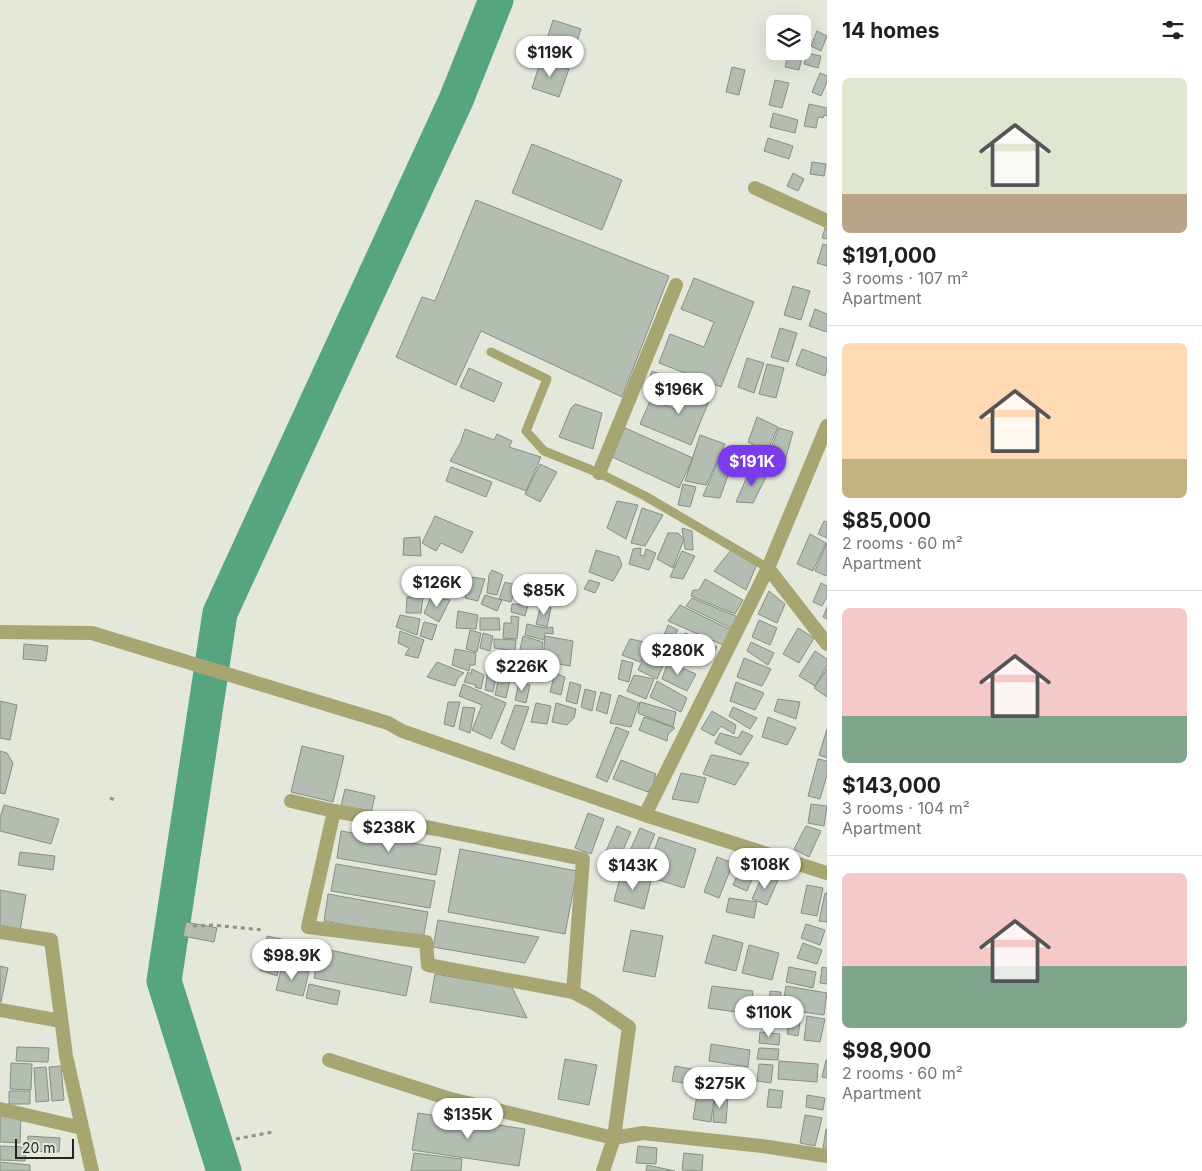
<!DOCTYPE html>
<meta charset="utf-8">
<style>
:root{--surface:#fff;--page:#f6f6f6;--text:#202124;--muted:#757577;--line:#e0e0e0;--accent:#7c3aed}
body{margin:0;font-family:Inter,sans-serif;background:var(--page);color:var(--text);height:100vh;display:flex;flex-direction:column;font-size:19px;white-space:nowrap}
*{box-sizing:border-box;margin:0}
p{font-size:16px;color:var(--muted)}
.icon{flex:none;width:28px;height:28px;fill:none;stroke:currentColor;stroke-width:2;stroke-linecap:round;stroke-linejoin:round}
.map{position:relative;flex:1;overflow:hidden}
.details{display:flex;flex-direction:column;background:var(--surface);width:375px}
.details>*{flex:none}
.tools{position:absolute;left:766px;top:15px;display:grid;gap:10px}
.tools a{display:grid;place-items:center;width:45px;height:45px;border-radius:8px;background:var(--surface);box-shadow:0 5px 20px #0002;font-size:25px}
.scale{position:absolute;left:15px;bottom:12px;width:59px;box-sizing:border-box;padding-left:5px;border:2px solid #232520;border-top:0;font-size:14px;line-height:18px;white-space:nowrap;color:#232520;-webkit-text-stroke:4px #e3e8db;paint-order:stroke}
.price{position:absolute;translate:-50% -42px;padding:0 11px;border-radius:18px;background:#fff;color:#222;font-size:16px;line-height:32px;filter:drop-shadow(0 1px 2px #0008)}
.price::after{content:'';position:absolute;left:50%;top:30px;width:15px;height:11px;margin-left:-8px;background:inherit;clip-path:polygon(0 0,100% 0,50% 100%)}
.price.selected{background:var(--accent);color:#fff}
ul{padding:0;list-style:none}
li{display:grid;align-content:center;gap:10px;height:265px;padding:0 15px}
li+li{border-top:1px solid var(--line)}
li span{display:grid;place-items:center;height:155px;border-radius:8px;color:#555}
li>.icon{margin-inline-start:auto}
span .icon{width:90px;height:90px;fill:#fffc;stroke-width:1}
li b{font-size:21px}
h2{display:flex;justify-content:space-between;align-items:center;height:60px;padding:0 15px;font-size:21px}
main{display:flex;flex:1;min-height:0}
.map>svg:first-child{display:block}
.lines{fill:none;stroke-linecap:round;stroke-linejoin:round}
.river{stroke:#57a580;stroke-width:35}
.building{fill:#b3bdb2;stroke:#869085}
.path{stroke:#8e9288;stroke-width:3;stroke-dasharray:4 4;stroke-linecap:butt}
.service{stroke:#a7a672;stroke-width:9}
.minor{stroke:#a7a672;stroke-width:14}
</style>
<main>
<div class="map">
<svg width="827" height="1171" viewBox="0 0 827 1171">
<rect width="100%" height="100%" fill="#e3e8db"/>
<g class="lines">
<!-- river -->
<path class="river" d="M224 1171 164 981 220 613 456 100 496 0"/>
</g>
<!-- building -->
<path class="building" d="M553 20 581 29 572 57 544 48Z
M817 31 827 36 821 51 811 46Z
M802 45H805L799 70 785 67 789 51H802Z
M807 53 821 56 818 68 804 64Z
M541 60 569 69 559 97 532 88Z
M732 67 745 70 739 95 726 92Z
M820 73 827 76V82L821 96 812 92Z
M775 80 789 83 782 108 769 105Z
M809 104 827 108V116L824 115 823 118 818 117 816 128 804 126Z
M773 113 798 120 795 133 770 127Z
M768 138 793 146 789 159 764 151Z
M532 144 622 180 602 230 512 193Z
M812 162 826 164 824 176 810 174Z
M793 173 804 179 798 191 787 186Z
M476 200 669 276 622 397 481 331 456 385 396 357 422 297 435 301Z
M825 228H827V239L822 238Z
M823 244 827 245V266L817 263Z
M694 278 754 302 721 387 659 363 670 334 704 347 714 322 681 309Z
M793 286 810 291 801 320 784 315Z
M815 309 827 314V332L809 326Z
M780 328 797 333 788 362 771 357Z
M802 349 827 358V370L825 376 796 365Z
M747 358 764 363 754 393 738 387Z
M767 364 784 368 776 398 759 394Z
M469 368 502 383 494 402 460 387Z
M652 371 681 382 674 398 646 387Z
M689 382 713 391 691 445 640 424 651 399 677 410Z
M575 404 602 413 593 449 559 437 571 408Z
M757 417 778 427 767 452 748 442Z
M625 428 693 458 679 488 610 456Z
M779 428 793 432 785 461 769 453Z
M465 429 494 440 497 434 512 441 509 447 541 457 526 491 450 461 460 444Z
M700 435 725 444 706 485 685 481Z
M723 450 735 455 720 498 703 496Z
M540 464 557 472 540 502 525 494Z
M451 467 492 482 486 497 446 481Z
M749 472 768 473 753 503 736 502Z
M683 484 696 487 690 507 678 505Z
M617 501 638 505 626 539 607 528Z
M642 508 663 515 645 546 631 543Z
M435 516 473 532 462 553 441 543 436 551 422 543Z
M824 521 827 522V538L818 534Z
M682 528 692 531 693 550 685 549Z
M668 533H678L684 539 673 568 657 559Z
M810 534 826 543 813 571 797 564Z
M420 537 421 556 403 555 404 538Z
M827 543V574L826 576 815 571Z
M641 548 640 555 644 556 646 549 656 553 649 570 629 564 633 549Z
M732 549 757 564 746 590 714 571Z
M596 550 619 557 622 565 613 581 589 572Z
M682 551 695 556 683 579 670 577Z
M451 568V594H430L431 569Z
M492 570 503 575 497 595 487 593 489 575Z
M471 577 485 579 478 601 465 598Z
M705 579 743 600 735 614 691 596 693 590H699Z
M589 580 600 583 595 593 584 589Z
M505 582 516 585 511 602 499 599Z
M821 583 827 586V597L822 606 813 602Z
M769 591 785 604 777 623 758 614Z
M485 595 502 600 497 611 481 604Z
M407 597H423L421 613H406Z
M431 597 450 600 439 622 424 613Z
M692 598 738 617 731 628 686 606Z
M512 604 528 605 525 616 511 612Z
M541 605 551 608 547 627 536 624Z
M680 605 733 631 723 645 668 621Z
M827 607V619L823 617Z
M458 611 478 615 476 629 456 628Z
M400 615 420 619 417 635 396 627Z
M511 616 519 617 517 639 503 638 504 623H511Z
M480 618H499L500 630H480Z
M759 620 777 628 770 645 752 637Z
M424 622 437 625 432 640 420 636Z
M527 624 545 628 553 627V634L545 633 544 640 525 635Z
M668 625 678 630 670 644 662 640Z
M798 628 814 638 799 663 783 654Z
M470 630 481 633 477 652 466 649Z
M400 631 424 640 418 658 405 655 409 648 398 643Z
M483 633 493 636 490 651 480 648Z
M685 633 717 647 707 664 677 651Z
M523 636 543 642 541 657 519 654Z
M545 636 573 641 570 666 543 661Z
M494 639 516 640 515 651 494 648Z
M630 639 650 643 640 662 622 655Z
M751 642 774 653 768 665 747 651Z
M24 644 48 646 46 661 23 659Z
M455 649 476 653 475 665H470L469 671 452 665Z
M815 651 827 659V666L815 686 799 676Z
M490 654H501L493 692 485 690Z
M503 654H512V659L515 660 510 677 501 672Z
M645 655 666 659 657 679 638 670Z
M744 658 771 669 762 686 737 677Z
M622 660 633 663 629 682 618 679Z
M437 662 464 673 458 678 455 686 427 677Z
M520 662 540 666 537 680 516 675Z
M668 662 696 674 687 691 662 679Z
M472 669 484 675 481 689 475 687 476 685 464 682 468 672 471 674Z
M827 669V697L814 688Z
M555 673 565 677 561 695 550 692Z
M634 675 654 679 646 699 627 691Z
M499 676 510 680 506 698 495 695Z
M657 681 687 698 681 712 650 697Z
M519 682 530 685 526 703 515 700Z
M570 682 581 685 577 704 566 701Z
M736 682 764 693 755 710 730 701Z
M463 684 506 703 491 739 472 730 482 705 459 696Z
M585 689 596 692 592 711 581 707Z
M601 692 611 695 607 714 596 710Z
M619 695 639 703 631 727 610 723Z
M778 699 800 702 796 719 774 711Z
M0 701 17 705 10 740 0 738Z
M448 702H460L454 727 444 724Z
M640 702 676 712 673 727 638 713Z
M536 703 551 706 547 724 531 722Z
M556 703 576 709 574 718 567 725 552 722Z
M515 705 529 707 514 750 501 743Z
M463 707 475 708 470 733 459 729Z
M733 707 757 718 750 729 729 716Z
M712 711 736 725 734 734 721 726 714 736 701 729Z
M644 717 675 728 668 734 667 741 639 730Z
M768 717 796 728 787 745 762 737Z
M616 727 629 732 607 782 596 777Z
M827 729V758L819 755Z
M742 731 753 736 741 755 715 743 720 733 738 738Z
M302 746 344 756 333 802 291 792Z
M0 751 7 753 13 763 5 794 0 793Z
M711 755H713L749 763 735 785 703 774Z
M818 759 827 761V775L820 799 808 796Z
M621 760 656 774 653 785 648 792 613 779Z
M681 773 706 778 698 803 672 799Z
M345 789 375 796 371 813 341 806Z
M811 804 827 806 824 826 808 823Z
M4 805 59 819 51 844 0 831V818Z
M588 813 604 819 591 854 575 848Z
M617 826 631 832 620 857 606 851Z
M806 826 821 831 809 857 794 849Z
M640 828 655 834 644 859 629 853Z
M341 831 441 848 436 875 337 858Z
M659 837 696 849 684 888 646 876Z
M460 849 577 871 565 934 448 912Z
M20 852 55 856 53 870 18 865Z
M717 857 733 863 719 898 704 892Z
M744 860 758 866 747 891 733 885Z
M336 864 435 881 430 908 331 891Z
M621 874 651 881 644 909 614 901Z
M763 874 778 880 767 905 752 899Z
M807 885 823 888 817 916 801 913Z
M0 890 26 895 20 931 0 927Z
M825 893H827V922L819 921Z
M328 894 428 912 423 939 324 921Z
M729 898 757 902 754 918 726 912Z
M438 920 539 937 525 963 433 947Z
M186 922 217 928 214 942 183 936Z
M806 924 825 930 820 945 801 938Z
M631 930 663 936 655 977 623 971Z
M713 935 743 943 736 971 705 963Z
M267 936 286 940 277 976 260 970Z
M803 943 822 950 817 964 797 958Z
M749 945 779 953 772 980 742 973Z
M320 948 412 967 406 996 314 978Z
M0 966 8 968 1 1002H0Z
M282 966 309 972 303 996 276 990Z
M789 967 816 972 813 988 786 982Z
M822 967 827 968V984L820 983Z
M435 974 512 987 527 1018 430 1002Z
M309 984 340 991 337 1005 306 998Z
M712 986 753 991 750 1014 708 1008Z
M786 986 827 993 824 1015 782 1009Z
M770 991 781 992 780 1012H769Z
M790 1014 801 1016 798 1036 787 1034Z
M807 1016 825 1019 820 1042 804 1040Z
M760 1032 780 1034 779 1045 759 1043Z
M711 1044 750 1050 748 1067 709 1061Z
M17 1047 49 1048 48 1062 16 1061Z
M759 1048 779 1049 778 1060 757 1059Z
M565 1059 597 1065 589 1105 558 1099Z
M826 1060H827V1078L822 1077Z
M779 1061 818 1064 817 1082 778 1079Z
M11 1063 32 1064 31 1090 10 1089Z
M759 1064 773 1065 771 1083 757 1081Z
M61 1066 64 1100 52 1101 49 1067Z
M675 1066 703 1071 700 1086 672 1081Z
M46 1067 49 1101 36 1102 34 1068Z
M731 1077 745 1079 744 1096 729 1095Z
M698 1089 715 1091 711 1122 693 1119Z
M769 1089 783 1091 781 1108 767 1107Z
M9 1091H30V1104H9Z
M715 1095 728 1096 726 1123 713 1122Z
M807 1095 825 1098 823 1110 806 1107Z
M418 1113 525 1129 519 1166 412 1150Z
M805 1115 822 1118 815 1146 800 1143Z
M0 1116 21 1117 20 1143 0 1142Z
M826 1129H827V1148H823Z
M28 1136 60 1138 59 1152 27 1151Z
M0 1146 26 1147 25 1161 0 1160Z
M638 1146 657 1148 656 1164 636 1163Z
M414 1153 462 1159 461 1171H411Z
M684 1153 703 1155 702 1171 682 1170Z
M0 1162 30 1165V1171H0Z
M647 1165 675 1171H646Z"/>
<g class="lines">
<!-- path -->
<path class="path" d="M110 798 117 801
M193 926 213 925 263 930
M236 1139 273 1132"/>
<!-- service -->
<path class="service" d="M491 352 547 379 526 431 544 451 599 473 645 496 768 568"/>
<!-- minor -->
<path class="minor" d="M755 188 827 221
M599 473 676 285
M768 568 827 644
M0 632 92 633 388 723 402 731 645 815 827 873
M291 801 334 811 436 829 583 859 573 992 592 1002 629 1027 614 1138 603 1171
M334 811 308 927 426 942 428 965 573 992
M645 815 768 568 827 426
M0 932 51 940 66 1056 92 1171
M0 1010 61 1021
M329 1060 447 1098 614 1138 643 1133 762 1146 827 1156
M0 1109 82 1128"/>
</g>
</svg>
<div class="tools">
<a><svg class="icon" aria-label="layers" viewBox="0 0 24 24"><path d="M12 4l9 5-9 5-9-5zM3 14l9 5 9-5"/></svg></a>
</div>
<div class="scale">20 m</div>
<b class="price" style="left:550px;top:78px">$119K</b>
<b class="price" style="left:679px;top:415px">$196K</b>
<b class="price selected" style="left:752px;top:487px">$191K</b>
<b class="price" style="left:437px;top:608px">$126K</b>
<b class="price" style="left:544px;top:616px">$85K</b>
<b class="price" style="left:678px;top:676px">$280K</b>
<b class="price" style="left:522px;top:692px">$226K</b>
<b class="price" style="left:389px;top:853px">$238K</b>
<b class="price" style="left:765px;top:890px">$108K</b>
<b class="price" style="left:633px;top:891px">$143K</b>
<b class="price" style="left:292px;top:981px">$98.9K</b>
<b class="price" style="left:769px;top:1038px">$110K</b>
<b class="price" style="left:720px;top:1109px">$275K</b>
<b class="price" style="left:468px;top:1140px">$135K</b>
</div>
<section class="details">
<h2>14 homes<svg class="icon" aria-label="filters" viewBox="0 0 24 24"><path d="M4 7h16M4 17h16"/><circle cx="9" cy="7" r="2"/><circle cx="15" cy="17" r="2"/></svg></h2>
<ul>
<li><span style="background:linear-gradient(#dfe7d0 75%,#b9a48a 0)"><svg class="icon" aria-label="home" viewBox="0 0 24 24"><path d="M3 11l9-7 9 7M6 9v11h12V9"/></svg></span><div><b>$191,000</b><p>3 rooms · 107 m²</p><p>Apartment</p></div></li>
<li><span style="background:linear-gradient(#ffd9b3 75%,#c2b280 0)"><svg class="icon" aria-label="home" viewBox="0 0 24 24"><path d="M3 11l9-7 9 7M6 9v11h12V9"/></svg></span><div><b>$85,000</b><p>2 rooms · 60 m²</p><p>Apartment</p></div></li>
<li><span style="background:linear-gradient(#f6c9c9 70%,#7fa58c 0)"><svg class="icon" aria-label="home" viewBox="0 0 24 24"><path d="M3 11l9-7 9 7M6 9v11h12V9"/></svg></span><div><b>$143,000</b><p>3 rooms · 104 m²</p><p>Apartment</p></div></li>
<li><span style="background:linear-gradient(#f6c9c9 60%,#7fa58c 0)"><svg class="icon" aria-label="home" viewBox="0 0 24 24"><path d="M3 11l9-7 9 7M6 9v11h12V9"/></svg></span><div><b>$98,900</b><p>2 rooms · 60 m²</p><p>Apartment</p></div></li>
</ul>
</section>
</main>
